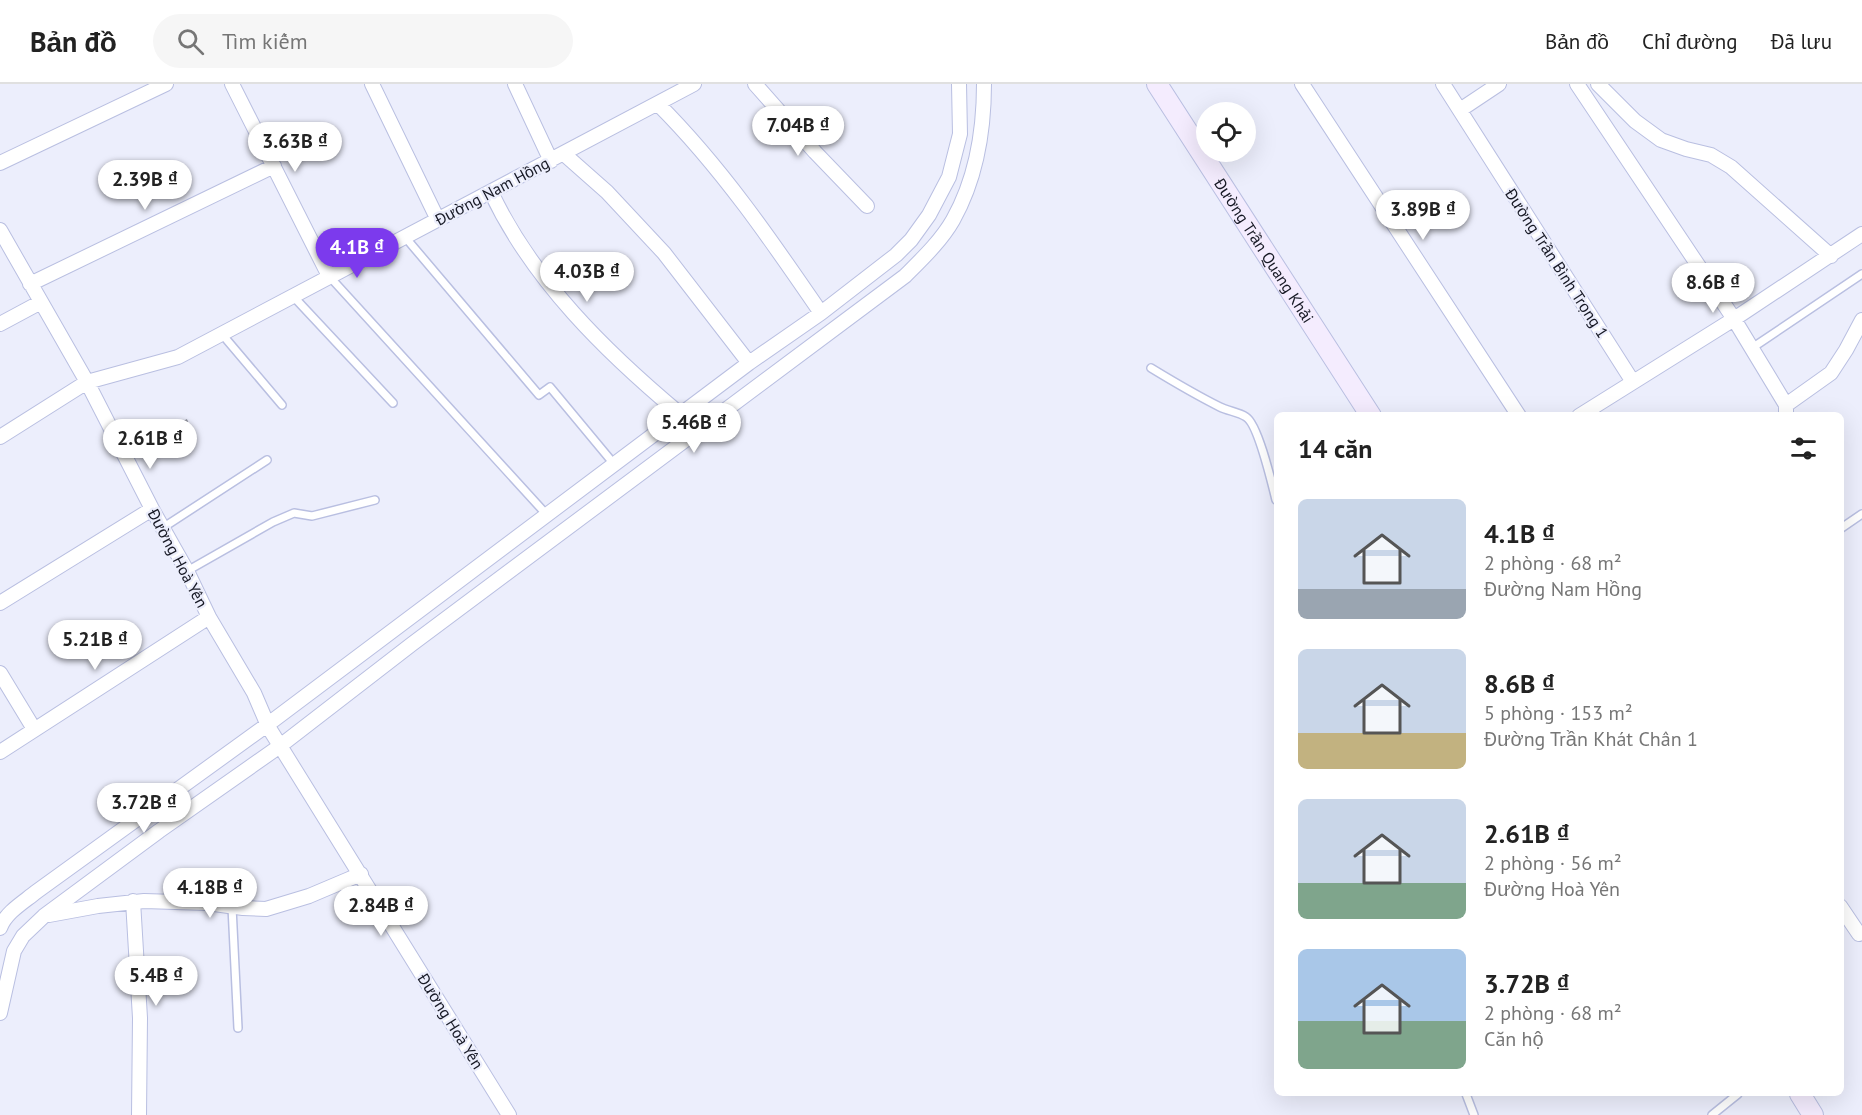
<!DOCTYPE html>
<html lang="vi">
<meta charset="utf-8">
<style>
:root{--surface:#fff;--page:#f6f6f6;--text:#222;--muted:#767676;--line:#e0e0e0;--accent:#7c3aed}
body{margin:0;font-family:"PT Sans",sans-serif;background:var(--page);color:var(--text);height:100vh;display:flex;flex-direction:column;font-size:22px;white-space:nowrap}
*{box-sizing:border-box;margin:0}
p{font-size:20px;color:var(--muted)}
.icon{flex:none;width:33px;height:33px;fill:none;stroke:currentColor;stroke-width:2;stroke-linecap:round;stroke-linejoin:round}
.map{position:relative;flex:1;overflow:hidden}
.panel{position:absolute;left:1274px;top:328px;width:570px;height:684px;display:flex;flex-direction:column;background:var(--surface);border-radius:9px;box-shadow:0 6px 24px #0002}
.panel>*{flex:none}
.fabs{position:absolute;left:1196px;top:18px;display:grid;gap:12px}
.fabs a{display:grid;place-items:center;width:60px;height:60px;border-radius:50%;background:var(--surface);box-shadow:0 6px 24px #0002;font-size:30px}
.price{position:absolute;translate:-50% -51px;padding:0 14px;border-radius:21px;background:#fff;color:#222;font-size:20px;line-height:39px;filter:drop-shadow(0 2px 3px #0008)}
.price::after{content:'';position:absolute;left:50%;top:36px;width:18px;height:14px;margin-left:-9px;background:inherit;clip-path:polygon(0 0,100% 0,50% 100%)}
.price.current{background:var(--accent);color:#fff}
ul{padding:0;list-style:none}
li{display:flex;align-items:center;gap:18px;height:150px;padding:0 24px}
li span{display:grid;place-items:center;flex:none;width:168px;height:120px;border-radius:9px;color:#555}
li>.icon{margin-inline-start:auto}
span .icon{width:72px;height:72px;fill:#fffc;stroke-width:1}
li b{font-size:26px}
h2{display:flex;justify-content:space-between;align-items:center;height:72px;padding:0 24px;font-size:26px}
header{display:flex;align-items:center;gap:36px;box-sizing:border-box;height:84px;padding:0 30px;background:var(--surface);border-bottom:2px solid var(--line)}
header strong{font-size:28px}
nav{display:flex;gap:33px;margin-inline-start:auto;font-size:21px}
.search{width:420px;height:54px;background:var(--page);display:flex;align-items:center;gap:15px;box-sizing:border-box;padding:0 21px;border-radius:33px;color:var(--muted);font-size:22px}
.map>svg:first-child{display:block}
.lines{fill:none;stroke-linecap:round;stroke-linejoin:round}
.lane-casing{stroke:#b9bfe1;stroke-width:10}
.street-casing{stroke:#b9bfe1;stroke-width:16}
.secondary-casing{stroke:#b9bfe1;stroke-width:22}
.path{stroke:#9496a3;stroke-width:3;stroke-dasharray:4.5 4.5;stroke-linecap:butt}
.lane{stroke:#fff;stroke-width:7}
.street{stroke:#fff;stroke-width:14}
.secondary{stroke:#f4ecfe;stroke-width:20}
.labels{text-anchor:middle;stroke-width:4.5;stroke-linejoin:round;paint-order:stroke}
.street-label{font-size:16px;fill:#161824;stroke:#eceefc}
</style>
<header>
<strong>Bản đồ</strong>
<div class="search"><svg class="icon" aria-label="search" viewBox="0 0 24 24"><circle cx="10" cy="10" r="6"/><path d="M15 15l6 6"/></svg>Tìm kiếm</div>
<nav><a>Bản đồ</a><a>Chỉ đường</a><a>Đã lưu</a></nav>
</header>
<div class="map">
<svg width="1862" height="1031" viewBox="0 0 1862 1031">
<rect width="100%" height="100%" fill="#eceefc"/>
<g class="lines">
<!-- lane casing -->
<g class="lane-casing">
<path id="lane" d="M405 153 539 311 550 303 614 380
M329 192 547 431
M292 211 393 319
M221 249 282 321
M1752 264 1862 190
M1151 284C1174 298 1196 311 1220 323 1228 327 1239 328 1246 333 1258 340 1272 400 1276 416
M164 443 267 376
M1840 445 1862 430
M187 487 273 438 294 429 312 432 375 416
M232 823 238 944
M1466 1010 1474 1031
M1712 1031 1738 1010"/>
</g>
<!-- street casing -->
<g class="street-casing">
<path id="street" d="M232 0 329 192
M372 0 438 136
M515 0 551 77
M755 0 815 68 867 122
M1302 0 1519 332
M1443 0 1633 298
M1577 0 1734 235 1786 321V332
M1598 0 1635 37 1661 56 1686 65 1711 71 1731 83 1831 172
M658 20C721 83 771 156 821 229
M1460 26 1499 0
M564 70 607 108 664 169 749 279
M0 79 166 0
M491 108C533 197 606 268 680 330
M0 146 87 298 152 425 187 487 209 533 254 609 269 644 509 1031
M30 200 274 82
M0 240 41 218
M1786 321 1831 289 1846 266 1862 236
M1579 332 1734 235 1862 150
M0 353 87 298 178 273 694 0
M0 519 152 425
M0 589 34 645
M0 668 209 533
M133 817 140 934 139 1031
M1840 822 1859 850
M49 831 98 822 144 817 207 819 243 824 266 825 309 812 361 790
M0 844C6 828 24 818 36 808L267 641 749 279 821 229 896 171 911 156 929 131 949 93 960 50 959 0
M0 929 14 867 23 852 44 832 159 747 280 662 412 560 905 192C922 175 941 157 953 136 976 95 984 46 984 0"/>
</g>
<!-- secondary casing -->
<g class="secondary-casing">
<g id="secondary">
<path id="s1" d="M1157 0 1371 332"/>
<path d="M1800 1010 1813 1031"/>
</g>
</g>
<!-- path -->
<path class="path" d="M136 364 190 335"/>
<!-- lane -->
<use href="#lane" class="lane"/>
<!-- street -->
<use href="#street" class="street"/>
<!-- secondary -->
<use href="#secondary" class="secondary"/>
</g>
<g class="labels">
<!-- street labels -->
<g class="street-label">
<text transform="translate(492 107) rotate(-28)" y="6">Đường Nam Hồng</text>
<text dy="6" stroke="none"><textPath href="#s1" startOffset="198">Đường Trần Quang Khải</textPath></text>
<text transform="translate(1557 179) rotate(57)" y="6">Đường Trần Bình Trọng 1</text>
<text transform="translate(178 474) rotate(62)" y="6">Đường Hoà Yên</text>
<text transform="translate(451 937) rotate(58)" y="6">Đường Hoà Yên</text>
</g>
</g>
</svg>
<div class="fabs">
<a><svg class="icon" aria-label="locate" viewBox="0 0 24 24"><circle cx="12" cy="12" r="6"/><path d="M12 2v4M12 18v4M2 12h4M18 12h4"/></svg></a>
</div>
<b class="price" style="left:798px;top:73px">7.04B ₫</b>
<b class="price" style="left:295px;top:89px">3.63B ₫</b>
<b class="price" style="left:145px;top:127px">2.39B ₫</b>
<b class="price" style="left:1423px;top:157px">3.89B ₫</b>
<b class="price current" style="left:357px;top:195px">4.1B ₫</b>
<b class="price" style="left:587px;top:219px">4.03B ₫</b>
<b class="price" style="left:1713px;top:230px">8.6B ₫</b>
<b class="price" style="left:694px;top:370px">5.46B ₫</b>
<b class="price" style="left:150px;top:386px">2.61B ₫</b>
<b class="price" style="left:95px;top:587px">5.21B ₫</b>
<b class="price" style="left:144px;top:750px">3.72B ₫</b>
<b class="price" style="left:210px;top:835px">4.18B ₫</b>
<b class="price" style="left:381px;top:853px">2.84B ₫</b>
<b class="price" style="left:156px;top:923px">5.4B ₫</b>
<section class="panel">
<h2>14 căn<svg class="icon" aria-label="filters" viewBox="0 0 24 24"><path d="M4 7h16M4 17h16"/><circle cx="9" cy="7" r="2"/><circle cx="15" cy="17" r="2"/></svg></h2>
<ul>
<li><span style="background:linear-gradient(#c9d6e8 75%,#9aa5b1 0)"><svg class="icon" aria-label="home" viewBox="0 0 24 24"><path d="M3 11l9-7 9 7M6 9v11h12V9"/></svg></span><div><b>4.1B ₫</b><p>2 phòng · 68 m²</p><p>Đường Nam Hồng</p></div></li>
<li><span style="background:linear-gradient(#c9d6e8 70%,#c2b280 0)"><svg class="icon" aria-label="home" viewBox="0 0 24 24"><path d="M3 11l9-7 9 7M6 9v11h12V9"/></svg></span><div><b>8.6B ₫</b><p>5 phòng · 153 m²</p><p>Đường Trần Khát Chân 1</p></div></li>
<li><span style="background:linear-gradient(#c9d6e8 70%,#7fa58c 0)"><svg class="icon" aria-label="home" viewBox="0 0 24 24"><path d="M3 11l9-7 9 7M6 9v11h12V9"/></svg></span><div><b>2.61B ₫</b><p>2 phòng · 56 m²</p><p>Đường Hoà Yên</p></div></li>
<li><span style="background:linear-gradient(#a9c7e8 60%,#7fa58c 0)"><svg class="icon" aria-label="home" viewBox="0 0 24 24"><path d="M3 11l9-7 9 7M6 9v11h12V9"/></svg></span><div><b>3.72B ₫</b><p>2 phòng · 68 m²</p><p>Căn hộ</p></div></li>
</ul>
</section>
</div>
